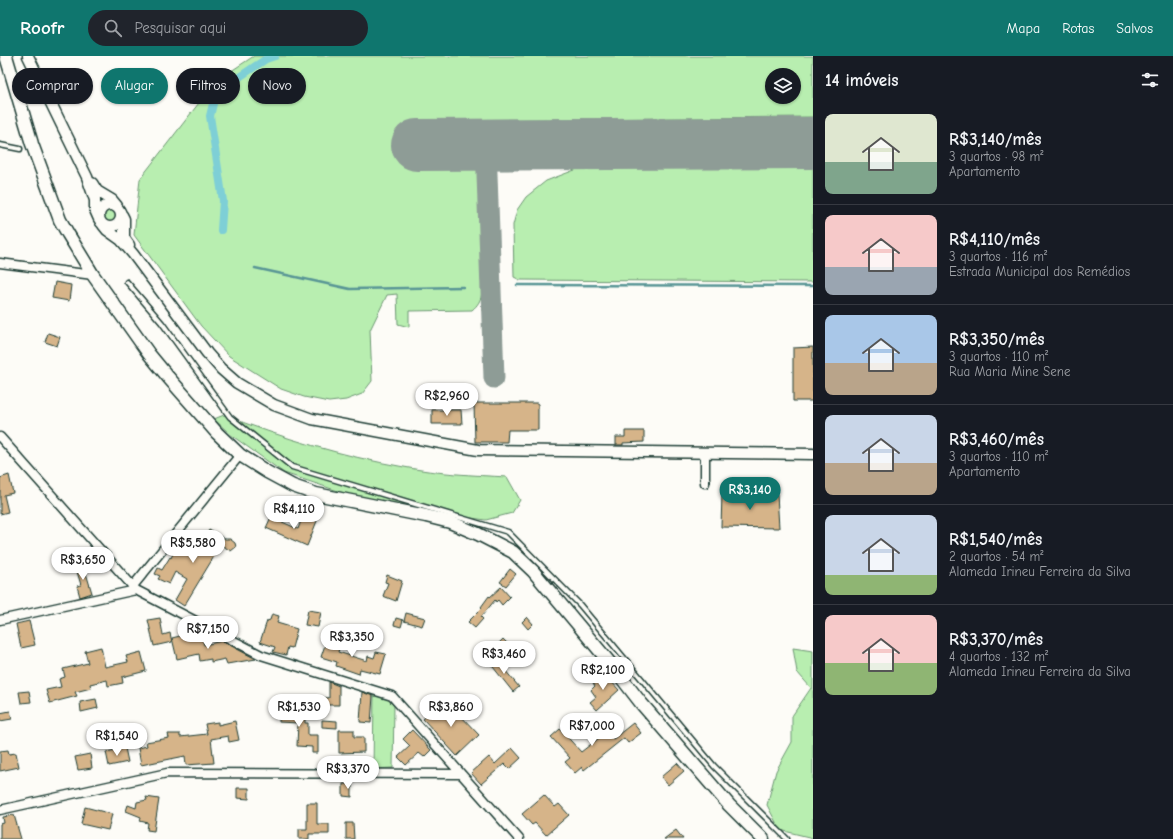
<!DOCTYPE html>
<html lang="pt">
<meta charset="utf-8">
<style>
:root{--surface:#171b24;--page:#20242c;--text:#f1f3f6;--muted:#9ea1a6;--line:#363941;--accent:#0f766e}
body{margin:0;font-family:"Comic Neue",sans-serif;background:var(--page);color:var(--text);height:100vh;display:flex;flex-direction:column;font-size:15px;white-space:nowrap}
*{box-sizing:border-box;margin:0}
p{font-size:13px;color:var(--muted)}
.icon{flex:none;width:22px;height:22px;fill:none;stroke:currentColor;stroke-width:2;stroke-linecap:round;stroke-linejoin:round}
.map{position:relative;flex:1;overflow:hidden}
.details{display:flex;flex-direction:column;background:var(--surface);width:360px}
.details>*{flex:none}
.guide{position:absolute;left:12px;top:12px;width:380px;height:36px;display:flex;gap:8px}
.buttons{position:absolute;left:765px;top:12px;display:grid;gap:8px}
.buttons a{display:grid;place-items:center;width:36px;height:36px;border-radius:50%;background:var(--surface);box-shadow:0 1px 3px #0004;font-size:20px}
.price{position:absolute;translate:-50% -34px;padding:0 9px;border-radius:14px;background:#fff;color:#222;font-size:13px;line-height:26px;filter:drop-shadow(0 1px 2px #0008)}
.price::after{content:'';position:absolute;left:50%;top:24px;width:12px;height:9px;margin-left:-6px;background:inherit;clip-path:polygon(0 0,100% 0,50% 100%)}
.price.active{background:var(--accent);color:#fff}
ul{padding:0;list-style:none}
li{display:flex;align-items:center;gap:12px;height:100px;padding:0 12px}
li+li{border-top:1px solid var(--line)}
li span{display:grid;place-items:center;flex:none;width:112px;height:80px;border-radius:8px;color:#555}
li>.icon{margin-inline-start:auto}
span .icon{width:48px;height:48px;fill:#fffc;stroke-width:1}
li b{font-size:17px}
h2{display:flex;justify-content:space-between;align-items:center;height:48px;padding:0 12px;font-size:17px}
.pill{padding:0 14px;border-radius:18px;background:var(--surface);box-shadow:0 1px 3px #0004;font-size:14px;line-height:36px}
.pill.active{background:var(--accent);color:#fff}
header{display:flex;align-items:center;gap:24px;box-sizing:border-box;height:56px;padding:0 20px;background:var(--accent);color:#fff}
header strong{font-size:19px}
nav{display:flex;gap:22px;margin-inline-start:auto;font-size:14px}
.search{width:280px;height:36px;background:var(--page);display:flex;align-items:center;gap:10px;box-sizing:border-box;padding:0 14px;border-radius:22px;color:var(--muted);font-size:15px}
main{display:flex;flex:1;min-height:0}
.map>svg:first-child{display:block}
.green{fill:#b8eeb0;stroke:#6c9672;fill-rule:evenodd}
.lines{fill:none;stroke-linecap:round;stroke-linejoin:round}
.stream{stroke:#589595;stroke-width:2.5}
.canal{stroke:#7ecfd6;stroke-width:8}
.taxiway{stroke:#8e9c96;stroke-width:21}
.runway{stroke:#8e9c96;stroke-width:52}
.building{fill:#d6b489;stroke:#1f3d34}
.service-casing{stroke:#1f3d34;stroke-width:7}
.minor-casing{stroke:#1f3d34;stroke-width:11}
.tertiary-casing{stroke:#1f3d34;stroke-width:13}
.secondary-casing{stroke:#1f3d34;stroke-width:15}
.service{stroke:#fdfcf7;stroke-width:4}
.minor{stroke:#fdfcf7;stroke-width:8}
.tertiary{stroke:#fdfcf7;stroke-width:10}
.secondary{stroke:#fdfcf7;stroke-width:12}
</style>
<header>
<strong>Roofr</strong>
<div class="search"><svg class="icon" aria-label="search" viewBox="0 0 24 24"><circle cx="10" cy="10" r="6"/><path d="M15 15l6 6"/></svg>Pesquisar aqui</div>
<nav><a>Mapa</a><a>Rotas</a><a>Salvos</a></nav>
</header>
<main>
<div class="map">
<svg width="813" height="783" viewBox="0 0 813 783">
<rect width="100%" height="100%" fill="#fdfcf7"/>
<filter id="ink" filterUnits="userSpaceOnUse"><feTurbulence type="fractalNoise" baseFrequency=".025" numOctaves="2"/><feDisplacementMap in="SourceGraphic" scale="8" xChannelSelector="R" yChannelSelector="G"/><feConvolveMatrix kernelMatrix="1 2 1 2 8 2 1 2 1" color-interpolation-filters="sRGB"/></filter>
<g filter="url(#ink)">
<!-- green -->
<path class="green" d="M254 0H813V61L417 64V113H479L482 236C481 244 478 249 472 254L409 255V271L398 268 397 238 387 239 370 274 372 325 362 338 346 344 329 346 304 341 281 333 229 300 201 270 134 179 140 123 216 25ZM772 19H794V41H772Z
M813 111V226L520 224 514 221 513 169 517 154 526 141 546 125 580 112Z
M104 160a6 6 0 1 1 12 0a6 6 0 1 1-12 0Z
M224 359C282 382 342 400 404 411 438 418 473 419 507 421L520 444 512 457 486 464 435 457 359 442 284 417 231 379 214 363Z
M793 592 813 595V782L780 774 767 749 776 715 792 686V660L811 632 797 616Z
M374 639 387 642 394 650 393 712 373 713Z"/>
<g class="lines">
<!-- stream -->
<path class="stream" d="M255 212 350 233 463 231
M517 229 813 230"/>
<!-- canal -->
<path class="canal" d="M221 174 223 145 210 60 214 44 226 30 266 3 275 0"/>
<!-- taxiway -->
<path class="taxiway" d="M486 89 494 322"/>
<!-- runway -->
<path class="runway" d="M417 89 813 87"/>
</g>
<!-- building -->
<path class="building" d="M55 226 71 229 69 245 52 242Z
M48 277 60 281 57 290 45 286Z
M813 291V345H793V292Z
M477 347H538V374H508L507 386H475L474 348Z
M432 354H461L462 368H432Z
M625 375H644V386L623 387V389H616V381H625Z
M9 419 13 437 4 439 8 456 0 458V422Z
M722 438H777L779 472 721 471Z
M303 459 317 465 307 490 266 472 271 461 298 473Z
M209 474 225 483H230L235 487 236 491 231 495 221 489 184 550 175 544 187 523 175 516 169 528 158 523 160 520 155 518 158 512 162 514 170 501 171 502 176 491 194 500Z
M83 507 92 537 80 541 77 530 81 529 75 509Z
M510 513 516 518 506 530 500 526Z
M387 519 402 525 396 545 383 540 388 527 385 526Z
M501 531 510 541 502 549 498 544 496 546 495 544 481 561 483 563 475 572 468 566 482 552 481 551 489 540 490 541Z
M308 554 321 556 318 571 305 569Z
M406 557 425 562 422 570 404 565Z
M272 558 279 560 277 567 297 573 292 592 288 591 286 599 273 596 275 591 260 586 267 565 270 564Z
M527 561 533 568 528 573 522 566Z
M160 562 163 579 170 577 172 586 154 590 148 564Z
M396 562 403 564 401 571 394 569Z
M29 565 35 589 21 592 16 568Z
M192 577 193 582 202 580 204 589 222 585 256 603 227 608 225 603 211 606V603L200 605 199 598 177 603 172 582Z
M328 580 342 584 338 596 367 605 368 600 374 602 376 596 386 598 380 618 360 613 359 618 336 610 337 606 321 601Z
M503 583 509 589 502 596 496 590Z
M101 591 105 611 128 606 126 600 141 596 146 615 122 621 123 627 108 630 107 624 90 628 91 632 75 636 77 640 50 647 46 634 61 631 59 623 65 621 63 613 88 607 85 595Z
M495 602 519 631 513 636 489 606Z
M606 616 612 623 610 624 619 634 597 654 590 646 596 641 591 634 595 630 593 627Z
M329 626 339 630V649H327L326 658H319V641L329 642Z
M29 635 31 646 21 647 19 636Z
M362 636 373 640 371 667 360 666Z
M96 643 98 652 81 656 80 646Z
M280 644H288L287 659H305V667H308V679H318V697H312V691L297 690 298 667 279 666Z
M444 644 459 660 460 659 479 679 457 700 423 663Z
M10 655 12 663 0 665V657Z
M322 664 337 665V672L322 671Z
M235 665 239 684 229 686 228 680 211 683 214 707 186 709 185 700 141 709 138 692 147 690 146 686 169 682 168 678H180V681L207 678 205 668 218 666V669Z
M633 667 641 677 628 687 624 682 584 714 582 711 575 717 565 706 570 702 551 681 560 673 581 696 599 682 592 674 598 670 604 677 607 674 613 683Z
M339 674H354V681H364V696L339 697Z
M412 674 431 694 424 701 419 697 406 709 398 701 410 690 403 683Z
M125 692 128 706 109 710 106 696Z
M512 692 521 702 509 713 504 708 481 728 471 717 489 701 495 708Z
M8 694 9 698 16 697 19 711 0 715V695Z
M90 698 92 712 78 714 75 701Z
M677 707 684 715 668 729 661 721Z
M343 728H352V741L343 740Z
M237 732H249V743L237 742Z
M544 739 555 751 559 748 569 759 546 779 535 767 532 769 522 758Z
M146 741 159 743 154 775 147 774 148 767 140 765 141 761 126 755 128 749 136 752 137 746 147 744Z
M307 747H317V768H329V778H309V783H299V773H307Z
M85 751 112 758 108 774 81 768Z
M14 759 21 783H0V768L4 767 3 761Z
M346 767H353L354 783H346Z
M676 774 683 783H664Z"/>
<g class="lines">
<!-- service casing -->
<g class="service-casing">
<path id="service" d="M0 89 20 93
M127 226 162 267 230 361 292 411 508 476 580 549 714 710 787 783"/>
</g>
<!-- minor casing -->
<g class="minor-casing">
<path id="minor" d="M0 207 93 219
M0 381 136 534 261 599 392 640 519 783
M705 427V397
M133 530 240 399
M0 564 136 534
M0 754 167 717 461 718"/>
</g>
<!-- tertiary casing -->
<g class="tertiary-casing">
<path id="tertiary" d="M28 0 87 121 95 144V154L99 163
M92 127 97 135 112 144 117 150
M99 160a11 11 0 1 1 22 0a11 11 0 1 1-22 0Z
M122 159 124 163V182L129 189
M103 169 107 174 121 184 133 198 207 297 221 313 237 327 274 349 312 363 478 394 813 398"/>
</g>
<!-- secondary casing -->
<g class="secondary-casing">
<path id="secondary" d="M6 0 32 88 60 164 68 178 93 219 149 298 168 321 217 377 240 399 267 416 293 430 316 438 426 460 450 466 478 478 513 496 533 515 610 607 641 647 729 749 763 783"/>
</g>
<!-- service -->
<use href="#service" class="service"/>
<!-- minor -->
<use href="#minor" class="minor"/>
<!-- tertiary -->
<use href="#tertiary" class="tertiary"/>
<!-- secondary -->
<use href="#secondary" class="secondary"/>
</g>
</g>
</svg>
<div class="buttons">
<a><svg class="icon" aria-label="layers" viewBox="0 0 24 24"><path d="M12 4l9 5-9 5-9-5zM3 14l9 5 9-5"/></svg></a>
</div>
<b class="price" style="left:447px;top:361px">R$2,960</b>
<b class="price active" style="left:750px;top:455px">R$3,140</b>
<b class="price" style="left:294px;top:474px">R$4,110</b>
<b class="price" style="left:193px;top:508px">R$5,580</b>
<b class="price" style="left:83px;top:525px">R$3,650</b>
<b class="price" style="left:208px;top:594px">R$7,150</b>
<b class="price" style="left:352px;top:602px">R$3,350</b>
<b class="price" style="left:504px;top:619px">R$3,460</b>
<b class="price" style="left:603px;top:635px">R$2,100</b>
<b class="price" style="left:299px;top:672px">R$1,530</b>
<b class="price" style="left:451px;top:672px">R$3,860</b>
<b class="price" style="left:592px;top:691px">R$7,000</b>
<b class="price" style="left:117px;top:701px">R$1,540</b>
<b class="price" style="left:348px;top:734px">R$3,370</b>
<div class="guide">
<a class="pill">Comprar</a>
<a class="pill active">Alugar</a>
<a class="pill">Filtros</a>
<a class="pill">Novo</a>
</div>
</div>
<section class="details">
<h2>14 imóveis<svg class="icon" aria-label="filters" viewBox="0 0 24 24"><path d="M4 7h16M4 17h16"/><circle cx="9" cy="7" r="2"/><circle cx="15" cy="17" r="2"/></svg></h2>
<ul>
<li><span style="background:linear-gradient(#dfe7d0 60%,#7fa58c 0)"><svg class="icon" aria-label="home" viewBox="0 0 24 24"><path d="M3 11l9-7 9 7M6 9v11h12V9"/></svg></span><div><b>R$3,140/mês</b><p>3 quartos · 98 m²</p><p>Apartamento</p></div></li>
<li><span style="background:linear-gradient(#f6c9c9 65%,#9aa5b1 0)"><svg class="icon" aria-label="home" viewBox="0 0 24 24"><path d="M3 11l9-7 9 7M6 9v11h12V9"/></svg></span><div><b>R$4,110/mês</b><p>3 quartos · 116 m²</p><p>Estrada Municipal dos Remédios</p></div></li>
<li><span style="background:linear-gradient(#a9c7e8 60%,#b9a48a 0)"><svg class="icon" aria-label="home" viewBox="0 0 24 24"><path d="M3 11l9-7 9 7M6 9v11h12V9"/></svg></span><div><b>R$3,350/mês</b><p>3 quartos · 110 m²</p><p>Rua Maria Mine Sene</p></div></li>
<li><span style="background:linear-gradient(#c9d6e8 60%,#b9a48a 0)"><svg class="icon" aria-label="home" viewBox="0 0 24 24"><path d="M3 11l9-7 9 7M6 9v11h12V9"/></svg></span><div><b>R$3,460/mês</b><p>3 quartos · 110 m²</p><p>Apartamento</p></div></li>
<li><span style="background:linear-gradient(#c9d6e8 75%,#8fb573 0)"><svg class="icon" aria-label="home" viewBox="0 0 24 24"><path d="M3 11l9-7 9 7M6 9v11h12V9"/></svg></span><div><b>R$1,540/mês</b><p>2 quartos · 54 m²</p><p>Alameda Irineu Ferreira da Silva</p></div></li>
<li><span style="background:linear-gradient(#f6c9c9 60%,#8fb573 0)"><svg class="icon" aria-label="home" viewBox="0 0 24 24"><path d="M3 11l9-7 9 7M6 9v11h12V9"/></svg></span><div><b>R$3,370/mês</b><p>4 quartos · 132 m²</p><p>Alameda Irineu Ferreira da Silva</p></div></li>
</ul>
</section>
</main>
